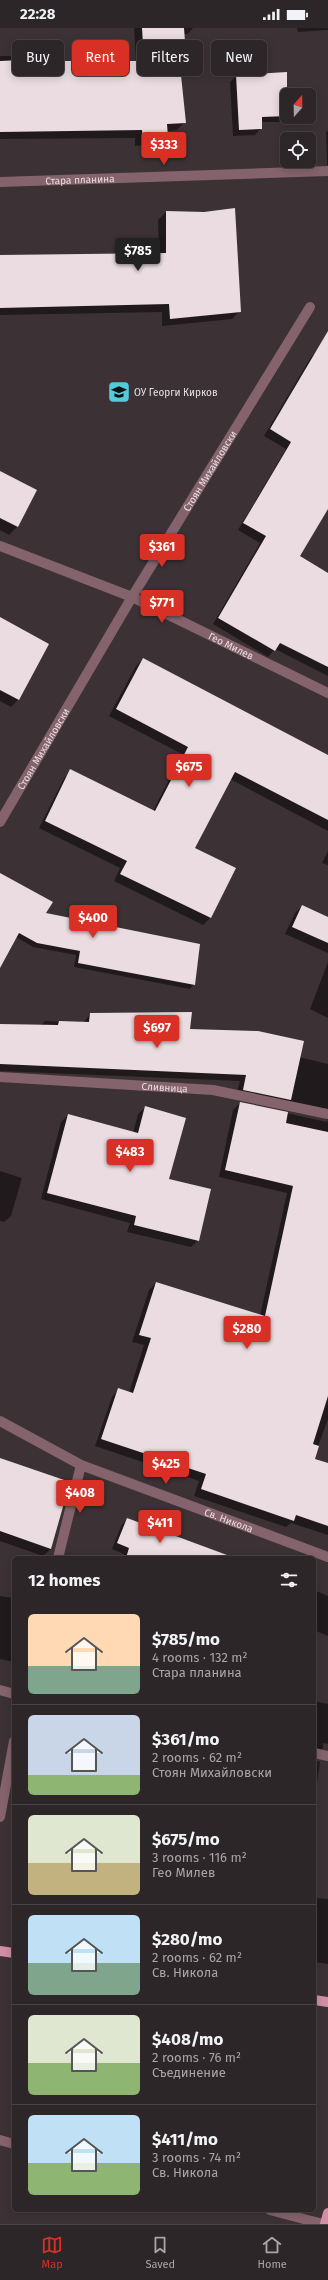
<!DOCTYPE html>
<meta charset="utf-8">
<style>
:root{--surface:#2d2628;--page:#352e30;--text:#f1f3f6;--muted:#a7a5a8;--line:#484345;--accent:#d93025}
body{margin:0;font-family:"Fira Sans",sans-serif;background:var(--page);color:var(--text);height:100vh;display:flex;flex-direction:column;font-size:15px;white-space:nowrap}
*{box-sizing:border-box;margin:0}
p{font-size:13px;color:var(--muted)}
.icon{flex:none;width:22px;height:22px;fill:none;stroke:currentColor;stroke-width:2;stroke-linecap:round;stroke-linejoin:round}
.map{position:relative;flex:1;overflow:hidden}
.drawer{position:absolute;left:12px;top:1528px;width:304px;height:656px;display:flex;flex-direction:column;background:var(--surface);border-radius:6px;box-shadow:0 2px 10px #0003,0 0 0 1px var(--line)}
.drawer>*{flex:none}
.top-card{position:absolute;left:12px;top:12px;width:304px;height:36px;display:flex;gap:8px}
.needle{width:26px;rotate:20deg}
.fabs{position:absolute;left:280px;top:60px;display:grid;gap:8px}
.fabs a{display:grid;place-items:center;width:36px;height:36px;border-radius:6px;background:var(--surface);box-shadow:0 2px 10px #0003,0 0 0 1px var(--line);font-size:20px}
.price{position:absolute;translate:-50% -34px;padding:0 9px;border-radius:4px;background:var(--accent);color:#fff;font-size:13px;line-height:26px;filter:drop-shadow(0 1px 2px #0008)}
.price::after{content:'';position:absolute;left:50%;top:24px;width:12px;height:9px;margin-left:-6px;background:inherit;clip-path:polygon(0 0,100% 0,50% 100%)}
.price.active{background:#222;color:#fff}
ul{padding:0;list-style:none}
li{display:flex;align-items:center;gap:12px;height:100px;padding:0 16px}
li+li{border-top:1px solid var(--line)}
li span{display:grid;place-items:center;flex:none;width:112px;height:80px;border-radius:6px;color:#555}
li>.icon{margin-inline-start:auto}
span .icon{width:48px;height:48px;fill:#fffc;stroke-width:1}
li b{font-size:17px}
h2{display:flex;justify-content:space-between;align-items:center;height:48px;padding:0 16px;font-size:17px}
.tag{padding:0 14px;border-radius:6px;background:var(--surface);box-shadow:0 2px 10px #0003,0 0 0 1px var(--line);font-size:14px;line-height:36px}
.tag.active{background:var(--accent);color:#fff}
.status{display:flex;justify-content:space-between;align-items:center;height:28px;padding:0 20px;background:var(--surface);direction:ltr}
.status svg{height:11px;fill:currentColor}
.menu{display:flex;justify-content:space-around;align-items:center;height:56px;border-top:1px solid var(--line);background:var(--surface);font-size:11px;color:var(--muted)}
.menu a{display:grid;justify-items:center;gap:2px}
.menu .active{color:var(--accent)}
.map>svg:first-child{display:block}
.shadow{fill:#0007}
.building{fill:#eadce0}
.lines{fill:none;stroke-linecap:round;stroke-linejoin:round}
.minor{stroke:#85636d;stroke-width:10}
.major{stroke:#d28ea5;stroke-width:10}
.labels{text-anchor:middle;stroke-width:4;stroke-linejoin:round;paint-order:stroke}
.street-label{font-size:10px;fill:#e6dfe1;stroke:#3c3235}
.poi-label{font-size:10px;fill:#e6dfe1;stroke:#3c3235;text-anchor:start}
</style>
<div class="status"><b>22:28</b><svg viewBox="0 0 49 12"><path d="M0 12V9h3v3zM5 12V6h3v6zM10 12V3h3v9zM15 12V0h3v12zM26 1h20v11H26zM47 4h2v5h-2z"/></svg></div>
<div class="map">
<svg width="328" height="2196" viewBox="0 0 328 2196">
<rect width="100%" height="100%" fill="#3c3235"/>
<!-- shadow -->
<path class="shadow" d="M134 0H193L188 6H183L184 27 179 33 185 94 177 102 166 103 167 108 159 116 135 118V110L0 111V28H19L21 26 47 34H136Z
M297 0H328V2L298 4Z
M287 45V89L282 94H261V100L255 107 233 108 230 54 236 48Z
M328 103V137H327L326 104Z
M166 184 240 283 232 291 162 298V284L0 287V228L159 226 158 192Z
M317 323 328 329V479L299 529 328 585V648L275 621 268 629 213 596 260 515 238 502 286 421 264 408 311 329Z
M0 444 36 462 17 499 9 507 0 502Z
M0 590 48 616 18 672 11 679 0 673Z
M143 631 328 728V803L230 751 194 821 234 841 210 890 203 897 114 853 120 840 39 800 64 750 71 743 153 783 182 726 109 688 136 638Z
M328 823V837L322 835Z
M0 854 45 886 194 956 190 961 74 939 76 927 33 919 16 909 0 938Z
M302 878 328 890V925L285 906 295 885Z
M328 934V990L310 981Z
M90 986 189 1002 328 1036V1391L313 1432 328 1437V1507L291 1495 286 1499 194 1468 199 1453 95 1418 112 1369 119 1361 129 1365 144 1317 132 1314 149 1262 156 1255 260 1288 287 1165 219 1149 233 1082 240 1075 327 1094 328 1092 322 1086 236 1068 240 1053 0 1043V997L39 999 45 993 83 995Z
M145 1080 168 1152 198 1212 191 1219 127 1204 130 1195 41 1171 61 1094 68 1087 133 1105 138 1086Z
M0 1143 22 1150 11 1188 4 1194 0 1193Z
M0 1431 51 1521 43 1528 0 1513Z
M127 1491 229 1530H122L124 1526 112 1521 121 1498Z
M314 1562 328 1568V1608L316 1603 314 1608Z
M0 1568 14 1570V1634L0 1631Z
M314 1673 328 1676V1716L323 1715V1720L316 1726H314Z
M314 1732 320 1734 314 1775Z
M314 1870 328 1871V1936L314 1934Z"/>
<!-- building -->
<path class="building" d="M142 0H184L186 27 179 28 186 95 167 96 168 109 143 111 142 102 0 104V33L21 32V25H48V33H144Z
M287 44V88L262 89V101L239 102 236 47Z
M235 180 241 284 170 291 169 276 0 280V227L166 225V183L204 184Z
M328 303V481L300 528 328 545V639L280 615 275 623 218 590 266 508 243 495 291 414 270 401Z
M0 443 37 462 18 499 0 490Z
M0 589 49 616 19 672 0 662Z
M143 630 328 727V792L235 744 195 820 236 840 211 890 120 846 127 833 45 793 70 741 155 783 188 719 116 681Z
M0 845 53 874 46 885 200 916 195 957 78 935 80 923 37 915 19 905 0 940Z
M302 877 328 889V915L292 899Z
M192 984 190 1001 258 1003 304 1013 291 1072 243 1062 246 1047 0 1036V996L58 997 59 993 89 994 90 985Z
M240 1074 288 1084 286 1095 328 1104V1368L313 1416 319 1418 315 1431 328 1435V1498L296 1487 294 1493 201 1461 206 1446 101 1411 118 1360 133 1365 151 1310 139 1307 156 1254 265 1288 293 1158 225 1142Z
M145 1078 186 1090 169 1151 211 1161 199 1213 134 1197 136 1188 47 1165 68 1086 138 1105Z
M0 1430 70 1454 51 1521 0 1503Z
M127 1490 227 1527V1530H126L129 1520 117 1515Z"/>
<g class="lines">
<!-- minor -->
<g class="minor">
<path id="s1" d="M0 154 328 143"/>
<path id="s2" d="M0 518 132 569 328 665"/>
<path id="s3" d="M0 794 132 569 310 279"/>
<path id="s4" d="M0 1049 213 1062 328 1086"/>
<path id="s5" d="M0 1393 81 1437 328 1529"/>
<path d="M58 1530 81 1437"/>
<path d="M0 1662 14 1666"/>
<path d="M314 1725 328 1728"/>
<path d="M0 1789 14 1713"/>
<path d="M0 2112 14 2116"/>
<path d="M270 2182 323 2196"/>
</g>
<!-- major -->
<path class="major" d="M0 1923 14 1925
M314 1972 328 1974
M325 2196 328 2185"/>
</g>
<!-- icons -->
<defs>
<g id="school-square" transform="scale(1.15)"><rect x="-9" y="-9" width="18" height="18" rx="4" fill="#53cbdb" stroke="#3c3235"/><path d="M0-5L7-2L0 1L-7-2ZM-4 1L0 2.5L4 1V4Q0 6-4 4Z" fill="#111"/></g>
</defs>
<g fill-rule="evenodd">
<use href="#school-square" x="119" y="364"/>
</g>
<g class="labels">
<!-- street labels -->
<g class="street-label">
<text dy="4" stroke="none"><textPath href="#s1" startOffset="80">Стара планина</textPath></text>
<text dy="4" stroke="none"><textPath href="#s3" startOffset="409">Стоян Михайловски</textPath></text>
<text dy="4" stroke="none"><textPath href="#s2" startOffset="252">Гео Милев</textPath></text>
<text dy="4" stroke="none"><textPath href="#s3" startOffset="85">Стоян Михайловски</textPath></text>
<text dy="4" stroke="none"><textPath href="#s4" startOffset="165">Сливница</textPath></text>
<text dy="4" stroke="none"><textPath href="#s5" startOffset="250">Св. Никола</textPath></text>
</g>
<!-- poi labels -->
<g class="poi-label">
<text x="134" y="368">ОУ Георги Кирков</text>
</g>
</g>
</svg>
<div class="fabs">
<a><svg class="needle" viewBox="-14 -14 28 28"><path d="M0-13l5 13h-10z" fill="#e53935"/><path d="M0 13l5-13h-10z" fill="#a7a5a8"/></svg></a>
<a><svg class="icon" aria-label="locate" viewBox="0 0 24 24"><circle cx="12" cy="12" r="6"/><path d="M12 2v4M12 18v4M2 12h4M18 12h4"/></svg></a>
</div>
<b class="price" style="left:164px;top:138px">$333</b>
<b class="price active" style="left:138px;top:244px">$785</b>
<b class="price" style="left:162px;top:540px">$361</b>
<b class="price" style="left:162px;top:596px">$771</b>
<b class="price" style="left:189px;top:760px">$675</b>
<b class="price" style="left:93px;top:911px">$400</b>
<b class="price" style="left:157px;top:1021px">$697</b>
<b class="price" style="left:130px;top:1145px">$483</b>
<b class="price" style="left:247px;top:1322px">$280</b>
<b class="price" style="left:166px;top:1457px">$425</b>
<b class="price" style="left:80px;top:1486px">$408</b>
<b class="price" style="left:160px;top:1516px">$411</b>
<div class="top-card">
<a class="tag">Buy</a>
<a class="tag active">Rent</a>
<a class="tag">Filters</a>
<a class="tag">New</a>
</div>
<section class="drawer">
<h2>12 homes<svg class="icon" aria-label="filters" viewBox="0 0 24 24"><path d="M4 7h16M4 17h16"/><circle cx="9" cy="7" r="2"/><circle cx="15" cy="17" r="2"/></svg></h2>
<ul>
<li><span style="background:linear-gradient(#ffd9b3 65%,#7fa58c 0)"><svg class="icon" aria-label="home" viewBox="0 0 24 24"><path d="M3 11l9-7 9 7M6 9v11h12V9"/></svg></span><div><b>$785/mo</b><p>4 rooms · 132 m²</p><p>Стара планина</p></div></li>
<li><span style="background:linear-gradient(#c9d6e8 75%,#8fb573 0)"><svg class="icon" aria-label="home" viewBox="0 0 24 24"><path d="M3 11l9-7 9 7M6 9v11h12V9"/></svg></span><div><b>$361/mo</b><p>2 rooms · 62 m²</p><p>Стоян Михайловски</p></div></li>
<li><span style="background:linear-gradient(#dfe7d0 60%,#c2b280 0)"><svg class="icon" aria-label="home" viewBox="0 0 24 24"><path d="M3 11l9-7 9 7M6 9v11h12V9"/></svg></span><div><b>$675/mo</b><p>3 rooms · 116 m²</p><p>Гео Милев</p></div></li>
<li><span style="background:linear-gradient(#bfe0f5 60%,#7fa58c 0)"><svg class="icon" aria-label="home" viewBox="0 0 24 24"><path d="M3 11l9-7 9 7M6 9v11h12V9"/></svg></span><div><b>$280/mo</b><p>2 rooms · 62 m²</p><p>Св. Никола</p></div></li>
<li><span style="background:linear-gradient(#dfe7d0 60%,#8fb573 0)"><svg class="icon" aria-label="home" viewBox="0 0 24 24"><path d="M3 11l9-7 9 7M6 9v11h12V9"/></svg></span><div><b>$408/mo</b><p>2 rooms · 76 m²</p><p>Съединение</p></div></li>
<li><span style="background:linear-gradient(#bfe0f5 60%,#8fb573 0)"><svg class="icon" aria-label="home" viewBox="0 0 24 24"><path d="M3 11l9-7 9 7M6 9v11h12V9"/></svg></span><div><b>$411/mo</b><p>3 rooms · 74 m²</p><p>Св. Никола</p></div></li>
</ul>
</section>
</div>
<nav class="menu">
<a class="active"><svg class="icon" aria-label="map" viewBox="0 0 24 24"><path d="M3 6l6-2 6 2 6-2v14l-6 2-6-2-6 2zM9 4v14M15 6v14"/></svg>Map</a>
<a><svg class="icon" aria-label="saved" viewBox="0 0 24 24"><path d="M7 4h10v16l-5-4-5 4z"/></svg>Saved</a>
<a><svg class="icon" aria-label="home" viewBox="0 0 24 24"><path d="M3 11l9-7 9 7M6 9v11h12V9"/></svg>Home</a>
</nav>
